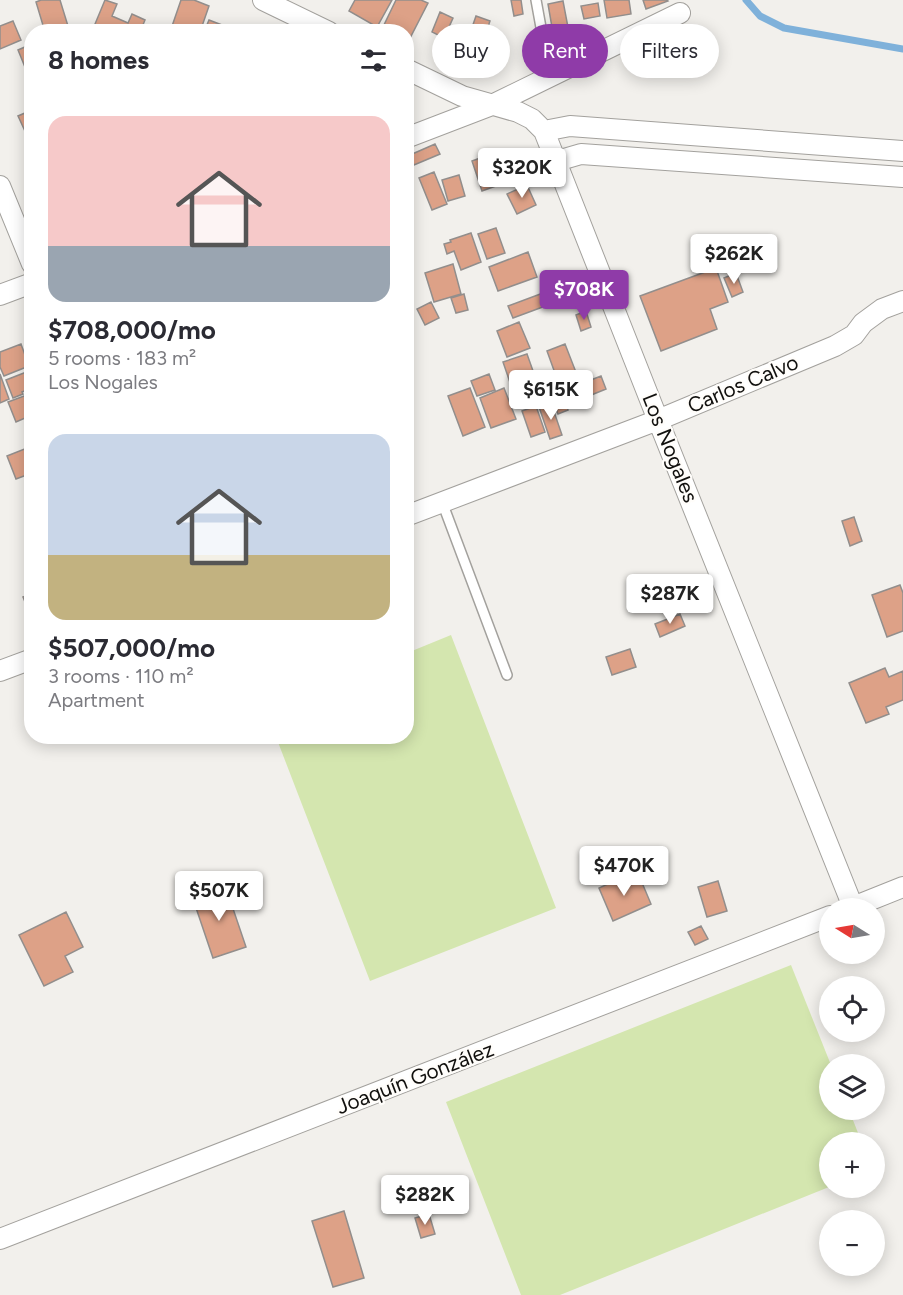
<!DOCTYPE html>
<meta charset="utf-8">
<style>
:root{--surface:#fff;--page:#f7f7f7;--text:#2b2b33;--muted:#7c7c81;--accent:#8f3ba8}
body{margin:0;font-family:Figtree,sans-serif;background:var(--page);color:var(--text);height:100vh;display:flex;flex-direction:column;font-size:22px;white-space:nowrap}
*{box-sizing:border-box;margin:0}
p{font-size:20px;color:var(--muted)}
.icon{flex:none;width:33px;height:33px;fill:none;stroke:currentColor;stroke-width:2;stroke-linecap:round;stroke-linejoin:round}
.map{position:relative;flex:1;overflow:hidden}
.details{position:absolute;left:24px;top:24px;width:390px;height:720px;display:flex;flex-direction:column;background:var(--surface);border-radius:24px;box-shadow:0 3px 15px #0003}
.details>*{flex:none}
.hud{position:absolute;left:432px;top:24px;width:381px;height:54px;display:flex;gap:12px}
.needle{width:39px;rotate:281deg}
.buttons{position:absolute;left:819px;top:898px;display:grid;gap:12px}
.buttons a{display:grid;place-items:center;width:66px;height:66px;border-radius:50%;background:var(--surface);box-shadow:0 3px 15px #0003;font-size:30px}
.price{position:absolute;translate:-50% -51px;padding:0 14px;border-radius:6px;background:#fff;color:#222;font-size:20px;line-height:39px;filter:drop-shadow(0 2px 3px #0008)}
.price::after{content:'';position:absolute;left:50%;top:36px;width:18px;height:14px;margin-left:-9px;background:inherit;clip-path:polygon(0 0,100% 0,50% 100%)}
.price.on{background:var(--accent);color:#fff}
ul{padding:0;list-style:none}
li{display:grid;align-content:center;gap:12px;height:318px;padding:0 24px}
li span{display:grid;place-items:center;height:186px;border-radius:18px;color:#555}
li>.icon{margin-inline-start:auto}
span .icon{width:108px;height:108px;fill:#fffc;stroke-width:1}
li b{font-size:26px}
h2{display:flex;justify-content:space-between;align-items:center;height:72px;padding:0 24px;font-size:26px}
.pill{padding:0 21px;border-radius:27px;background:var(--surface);box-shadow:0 3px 15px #0003;font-size:21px;line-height:54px}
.pill.on{background:var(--accent);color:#fff}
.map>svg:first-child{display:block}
.green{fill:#d4e6af}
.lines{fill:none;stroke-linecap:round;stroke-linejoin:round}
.stream{stroke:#7fb1da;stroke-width:7}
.building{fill:#dda187;stroke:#928e8c;stroke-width:1.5}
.service-casing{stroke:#a3a19d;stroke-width:12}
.minor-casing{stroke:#a3a19d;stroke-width:22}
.service{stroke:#fff;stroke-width:9}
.minor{stroke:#fff;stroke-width:20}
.labels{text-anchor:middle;stroke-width:4.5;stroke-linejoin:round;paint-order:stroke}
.street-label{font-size:21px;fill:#11100e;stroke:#fffdfa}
</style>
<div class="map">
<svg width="903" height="1295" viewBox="0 0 903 1295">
<rect width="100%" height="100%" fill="#f2f0ec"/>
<!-- green -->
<path class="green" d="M451 635 556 908 370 981 276 737 406 736 407 653Z
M791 965 831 1065H830V1110H849L862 1143H830L829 1187 560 1295H521L446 1102Z"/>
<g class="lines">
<!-- stream -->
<path class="stream" d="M746 0 760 16 784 28 903 49"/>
</g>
<!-- building -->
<path class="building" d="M41 0H60L68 26 52 32H45L36 2Z
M105 0 117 4 112 16 128 23 132 14 145 20 140 32H113L95 24Z
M181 0H194L209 6 200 32H170Z
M355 0H392L377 27 349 11Z
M396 0H421L428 3 409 40 406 39V32H392L383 27Z
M511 0H521L523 14 514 16Z
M604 0H629L631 14 607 18Z
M643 0H667L668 1 646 9Z
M563 1 571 43 555 45 548 4Z
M598 3 600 16 584 19 581 6Z
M440 12 453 18 444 38 432 32Z
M476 16 490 21 482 44 468 39Z
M209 20 222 25 220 32H204Z
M13 21 21 40 0 49V26Z
M32 44V65L25 67 18 50Z
M487 45 497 49 490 70 479 67Z
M32 110V142H30L18 116Z
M435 144 440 154 414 165 410 155Z
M494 153 504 183 482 191 472 161Z
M512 153 521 176 508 181 499 158Z
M434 172 447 204 432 210 419 178Z
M459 175 465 196 448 201 442 180Z
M527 185 536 205 517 214 507 194Z
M496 228 505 253 487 259 478 234Z
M471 233 481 262 461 270 454 251 447 254 444 244 451 242 450 240Z
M528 252 537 277 498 291 489 267Z
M453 264 461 294 434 302 425 273Z
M716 268 728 302 710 309 717 329 661 351 640 296Z
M736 273 743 292 732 297 724 278Z
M543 293 548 305 513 318 508 306Z
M464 294 468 310 456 313 451 298Z
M431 302 439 318 425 325 417 309Z
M586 311 591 327 581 331 576 315Z
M519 322 530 348 507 357 497 331Z
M21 344 29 366 4 376 0 367V352Z
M565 344 579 380 560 387 547 351Z
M527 354 538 385 514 394 503 362Z
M29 371 32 377V382L30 383 32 388 22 392 23 394 13 398 6 380Z
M0 374 9 399 0 403Z
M489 374 495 390 477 396 471 381Z
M601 376 606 389 579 400 573 387Z
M470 388 485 427 463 436 448 396Z
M504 388 516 419 491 428 480 398Z
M32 393V415L16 422 8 402Z
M564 397 568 410 558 414 553 401Z
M551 403 562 435 550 439 539 407Z
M536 406 545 432 531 437 522 411Z
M32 446V473L16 479 7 456Z
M854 517 862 541 850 546 842 521Z
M900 585 903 593V631L887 637 872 595Z
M32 594V619L23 597Z
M680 614 685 626 660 637 655 624Z
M630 649 636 667 612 675 606 657Z
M885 668 889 677 903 671V700L886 707 889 714 866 723 849 683Z
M627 875 631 882 640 878 651 904 613 921 599 888Z
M718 881 727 911 707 917 698 887Z
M225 885 246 947 213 958 192 896Z
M66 912 83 947 65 956 73 972 44 986 19 935Z
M701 926 708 939 695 945 688 932Z
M344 1211 364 1278 333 1287 312 1221Z
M429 1214 435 1234 421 1238 415 1218Z"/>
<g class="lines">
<!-- service casing -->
<g class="service-casing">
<path id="service" d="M536 0 550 77
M442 502 507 675"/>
</g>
<!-- minor casing -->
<g class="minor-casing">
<path id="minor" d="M263 0 329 32
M406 69 462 96 518 112 532 119 544 131 658 420 853 907
M544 131 570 126 903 151
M406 138 492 105 680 13
M557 161 581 154 903 177
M0 186 32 264
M0 295 32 283
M406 516 658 420 835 346 854 335 863 323 882 309 903 301
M0 671 32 659
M848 909 903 887
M0 1239 830 916"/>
</g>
<!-- service -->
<use href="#service" class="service"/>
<!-- minor -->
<use href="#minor" class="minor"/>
</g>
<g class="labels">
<!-- street labels -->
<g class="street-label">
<text transform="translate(743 384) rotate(-23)" y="7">Carlos Calvo</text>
<text transform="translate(670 448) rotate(68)" y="7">Los Nogales</text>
<text transform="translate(415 1078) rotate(-21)" y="7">Joaquín González</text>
</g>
</g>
</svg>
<div class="buttons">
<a><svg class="needle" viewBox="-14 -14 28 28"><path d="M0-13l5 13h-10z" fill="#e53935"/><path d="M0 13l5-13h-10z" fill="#7c7c81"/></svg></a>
<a><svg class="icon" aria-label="locate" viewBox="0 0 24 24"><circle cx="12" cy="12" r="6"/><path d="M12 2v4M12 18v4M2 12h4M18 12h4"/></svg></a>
<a><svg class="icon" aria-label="layers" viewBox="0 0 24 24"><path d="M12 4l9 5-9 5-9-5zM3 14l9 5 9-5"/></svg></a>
<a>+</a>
<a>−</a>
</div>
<b class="price" style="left:522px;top:199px">$320K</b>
<b class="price" style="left:734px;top:285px">$262K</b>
<b class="price on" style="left:584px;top:321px">$708K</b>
<b class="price" style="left:551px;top:421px">$615K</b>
<b class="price" style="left:670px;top:625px">$287K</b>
<b class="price" style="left:624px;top:897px">$470K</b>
<b class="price" style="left:219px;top:922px">$507K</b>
<b class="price" style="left:425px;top:1226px">$282K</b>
<div class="hud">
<a class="pill">Buy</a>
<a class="pill on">Rent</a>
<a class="pill">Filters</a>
</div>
<section class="details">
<h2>8 homes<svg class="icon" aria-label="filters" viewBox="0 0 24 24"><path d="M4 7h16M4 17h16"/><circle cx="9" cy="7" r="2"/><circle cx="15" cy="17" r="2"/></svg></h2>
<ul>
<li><span style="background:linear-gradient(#f6c9c9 70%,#9aa5b1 0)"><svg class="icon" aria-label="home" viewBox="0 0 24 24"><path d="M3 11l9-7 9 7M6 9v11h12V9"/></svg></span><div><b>$708,000/mo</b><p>5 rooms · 183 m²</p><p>Los Nogales</p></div></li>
<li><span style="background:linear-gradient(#c9d6e8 65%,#c2b280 0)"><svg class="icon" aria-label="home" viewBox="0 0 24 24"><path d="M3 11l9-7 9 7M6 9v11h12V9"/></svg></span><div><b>$507,000/mo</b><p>3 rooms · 110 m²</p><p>Apartment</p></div></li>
</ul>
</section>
</div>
